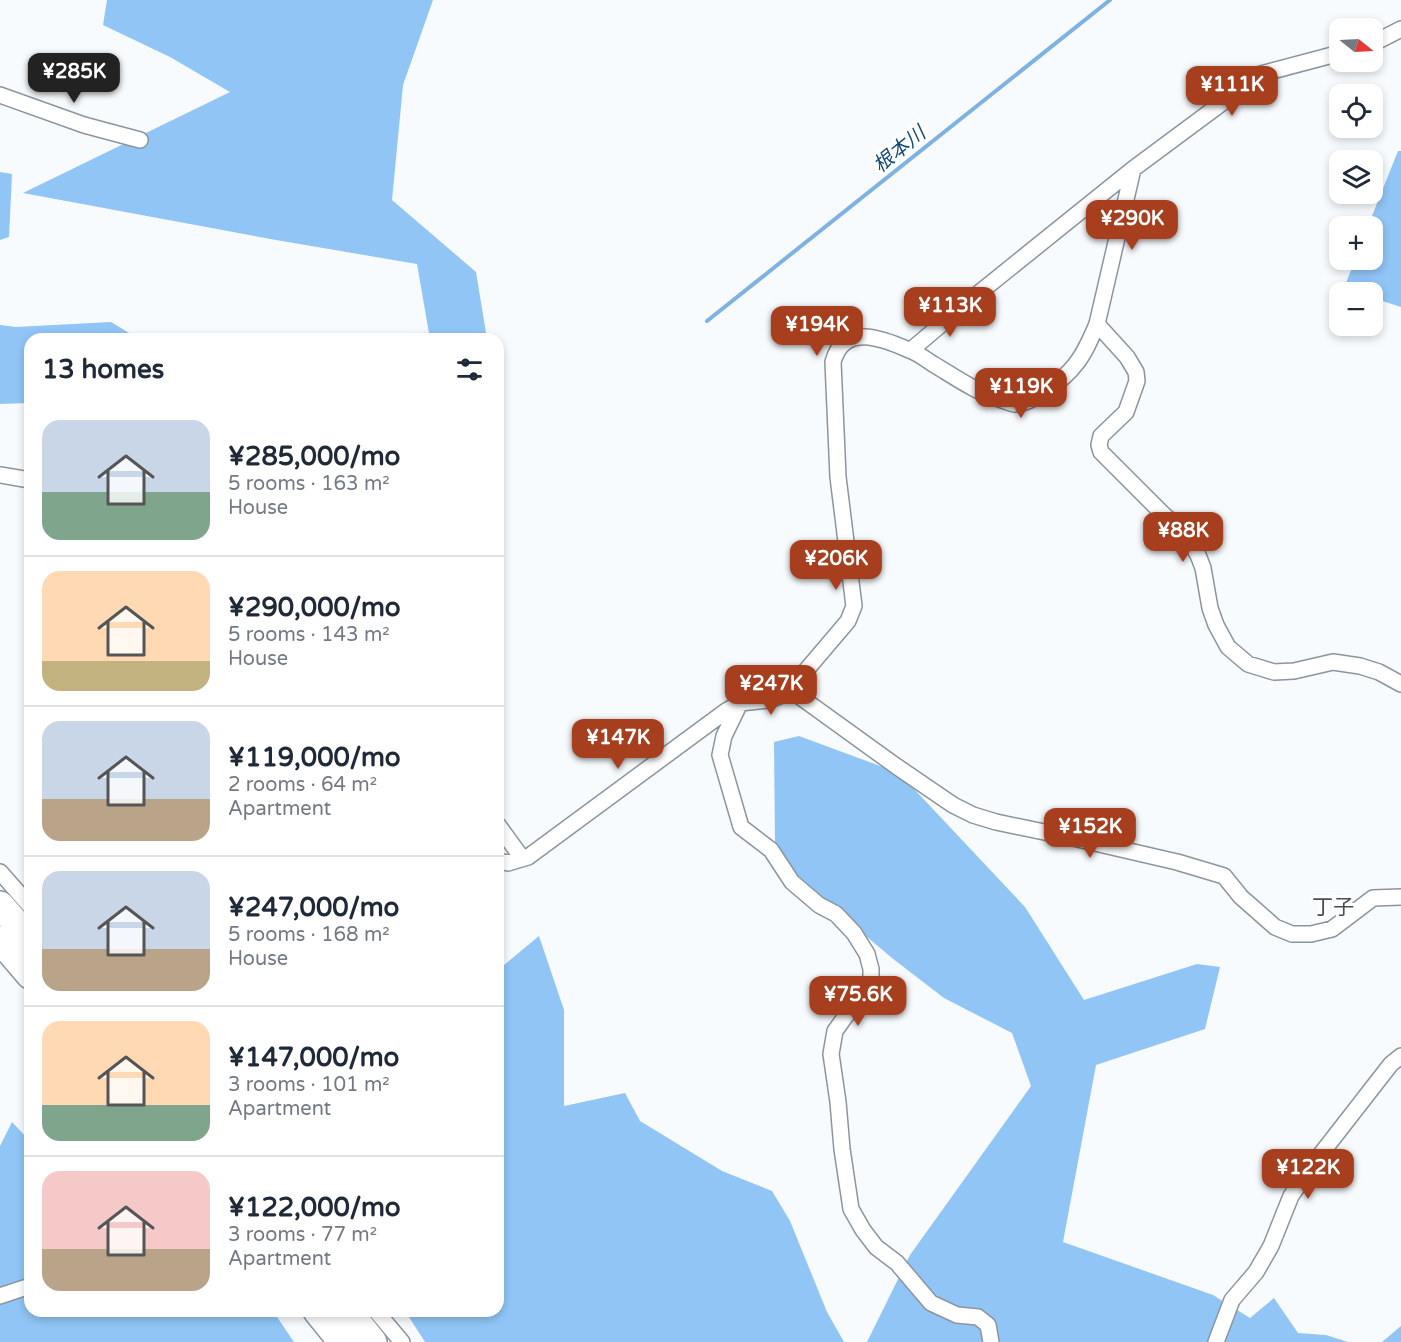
<!DOCTYPE html>
<meta charset="utf-8">
<style>
:root{--surface:#fff;--page:#f6f6f7;--text:#1f2937;--muted:#747a83;--line:#e0e1e3;--accent:#a73f1f}
body{margin:0;font-family:"Varela Round","Noto Sans JP",sans-serif;background:var(--page);color:var(--text);height:100vh;display:flex;flex-direction:column;font-size:22px;white-space:nowrap}
*{box-sizing:border-box;margin:0}
p{font-size:20px;color:var(--muted)}
.icon{flex:none;width:33px;height:33px;fill:none;stroke:currentColor;stroke-width:2;stroke-linecap:round;stroke-linejoin:round}
.map{position:relative;flex:1;overflow:hidden}
.panel{position:absolute;left:24px;top:333px;width:480px;height:984px;display:flex;flex-direction:column;background:var(--surface);border-radius:18px;box-shadow:0 3px 9px #0003}
.panel>*{flex:none}
.needle{width:39px;rotate:108deg}
.tools{position:absolute;left:1329px;top:18px;display:grid;gap:12px}
.tools a{display:grid;place-items:center;width:54px;height:54px;border-radius:12px;background:var(--surface);box-shadow:0 3px 9px #0003;font-size:30px}
.price{position:absolute;translate:-50% -51px;padding:0 14px;border-radius:12px;background:var(--accent);color:#fff;font-size:20px;line-height:39px;filter:drop-shadow(0 2px 3px #0008)}
.price::after{content:'';position:absolute;left:50%;top:36px;width:18px;height:14px;margin-left:-9px;background:inherit;clip-path:polygon(0 0,100% 0,50% 100%)}
.price.active{background:#222;color:#fff}
ul{padding:0;list-style:none}
li{display:flex;align-items:center;gap:18px;height:150px;padding:0 18px}
li+li{border-top:2px solid var(--line)}
li span{display:grid;place-items:center;flex:none;width:168px;height:120px;border-radius:18px;color:#555}
li>.icon{margin-inline-start:auto}
span .icon{width:72px;height:72px;fill:#fffc;stroke-width:1}
li b{font-size:26px}
h2{display:flex;justify-content:space-between;align-items:center;height:72px;padding:0 18px;font-size:26px}
.map>svg:first-child{display:block}
.forest{fill:#90c5f6}
.lines{fill:none;stroke-linecap:round;stroke-linejoin:round}
.stream{stroke:#7eb2e2;stroke-width:4}
.minor-casing{stroke:#8b959f;stroke-width:18}
.motorway-casing{stroke:#8b959f;stroke-width:30}
.minor{stroke:#fff;stroke-width:15}
.motorway{stroke:#fff;stroke-width:27}
.labels{text-anchor:middle;stroke-width:6;stroke-linejoin:round;paint-order:stroke}
.water-label{font-size:20px;font-style:italic;fill:#114b78;stroke:#fff}
.quarter-label{font-size:21px;fill:#454e57;stroke:#fff}
</style>
<div class="map">
<svg width="1401" height="1342" viewBox="0 0 1401 1342">
<rect width="100%" height="100%" fill="#f8fbfd"/>
<!-- forest -->
<path class="forest" d="M107 0H433L403 85 392 200 476 272 487 339H430L417 264 276 240 23 193 230 92 170 57 103 25Z
M1398 151H1401V307L1373 298 1372 292H1356L1344 288 1355 260H1372V226H1368Z
M0 172 12 174 9 237 0 240Z
M111 322 139 339H30V406L28 403 0 404V325L16 327Z
M799 736 899 773 1025 907 1084 1000 1197 964 1220 967 1205 1029 1096 1065 1063 1242 1213 1295 1250 1318 1274 1298 1298 1333 1326 1335 1348 1342H867L910 1255 1031 1086 1012 1033 944 998 892 958 803 883 775 841 774 742Z
M539 936 564 1010V1106L625 1093 640 1121 722 1171 772 1191 790 1221 827 1312 844 1342H425L405 1311H498V970Z
M12 1122 30 1141V1311H273L294 1342H0V1146Z
M1401 1326V1342H1382Z"/>
<g class="lines">
<!-- stream -->
<path class="stream" d="M707 321 1110 0"/>
<!-- minor casing -->
<g class="minor-casing">
<path id="minor" d="M1372 44 1401 29
M0 95 84 125 140 140
M1097 324 1127 357 1136 372 1137 381 1126 412 1101 436 1099 445 1101 452 1166 517 1175 523 1188 538 1198 555 1203 568 1210 608 1216 625 1228 647 1248 664 1274 672 1294 671 1333 662 1360 666 1379 672 1401 684
M911 350 969 301 1133 169 1261 74 1340 53
M0 475 30 480
M792 691 896 766 953 805 973 815 996 822 1073 838 1177 862 1224 876 1241 897 1275 927 1292 934H1311L1332 929 1373 898 1401 897
M740 703 724 736 720 755 741 827 771 850 792 882 819 905 836 914 854 933 867 954 871 969V979L868 989 845 1017 835 1031 831 1054 838 1102 842 1149 851 1209 863 1230 876 1247 897 1263 931 1303 957 1315 978 1317 988 1325 991 1342
M498 825 522 858
M498 861 508 863 528 857 726 711 740 703 769 700 792 691 803 674 848 621 854 606 838 477 833 362C844 323 882 338 909 350 918 353 925 359 933 364 955 377 977 393 1002 400 1006 401 1011 404 1015 404 1033 404 1065 378 1075 365 1085 353 1091 338 1097 324L1133 169
M0 872 30 906
M0 1296 30 1286
M376 1311 402 1342
M1216 1342 1232 1300 1256 1272 1271 1246 1291 1196 1310 1168 1391 1064 1401 1056"/>
</g>
<!-- motorway casing -->
<g class="motorway-casing">
<path id="motorway" d="M0 905 30 939
M0 940 30 975
M317 1311 342 1342
M348 1311 373 1342"/>
</g>
<!-- minor -->
<use href="#minor" class="minor"/>
<!-- motorway -->
<use href="#motorway" class="motorway"/>
</g>
<g class="labels">
<!-- water labels -->
<g class="water-label">
<text transform="translate(899 149) rotate(-39)" y="7">根本川</text>
</g>
<!-- quarter labels -->
<g class="quarter-label">
<text x="1333" y="914">丁子</text>
</g>
</g>
</svg>
<div class="tools">
<a><svg class="needle" viewBox="-14 -14 28 28"><path d="M0-13l5 13h-10z" fill="#e53935"/><path d="M0 13l5-13h-10z" fill="#747a83"/></svg></a>
<a><svg class="icon" aria-label="locate" viewBox="0 0 24 24"><circle cx="12" cy="12" r="6"/><path d="M12 2v4M12 18v4M2 12h4M18 12h4"/></svg></a>
<a><svg class="icon" aria-label="layers" viewBox="0 0 24 24"><path d="M12 4l9 5-9 5-9-5zM3 14l9 5 9-5"/></svg></a>
<a>+</a>
<a>−</a>
</div>
<b class="price active" style="left:74px;top:104px">¥285K</b>
<b class="price" style="left:1232px;top:117px">¥111K</b>
<b class="price" style="left:1132px;top:251px">¥290K</b>
<b class="price" style="left:950px;top:338px">¥113K</b>
<b class="price" style="left:817px;top:357px">¥194K</b>
<b class="price" style="left:1021px;top:419px">¥119K</b>
<b class="price" style="left:1183px;top:563px">¥88K</b>
<b class="price" style="left:836px;top:591px">¥206K</b>
<b class="price" style="left:771px;top:716px">¥247K</b>
<b class="price" style="left:618px;top:770px">¥147K</b>
<b class="price" style="left:1090px;top:859px">¥152K</b>
<b class="price" style="left:858px;top:1027px">¥75.6K</b>
<b class="price" style="left:1308px;top:1200px">¥122K</b>
<section class="panel">
<h2>13 homes<svg class="icon" aria-label="filters" viewBox="0 0 24 24"><path d="M4 7h16M4 17h16"/><circle cx="9" cy="7" r="2"/><circle cx="15" cy="17" r="2"/></svg></h2>
<ul>
<li><span style="background:linear-gradient(#c9d6e8 60%,#7fa58c 0)"><svg class="icon" aria-label="home" viewBox="0 0 24 24"><path d="M3 11l9-7 9 7M6 9v11h12V9"/></svg></span><div><b>¥285,000/mo</b><p>5 rooms · 163 m²</p><p>House</p></div></li>
<li><span style="background:linear-gradient(#ffd9b3 75%,#c2b280 0)"><svg class="icon" aria-label="home" viewBox="0 0 24 24"><path d="M3 11l9-7 9 7M6 9v11h12V9"/></svg></span><div><b>¥290,000/mo</b><p>5 rooms · 143 m²</p><p>House</p></div></li>
<li><span style="background:linear-gradient(#c9d6e8 65%,#b9a48a 0)"><svg class="icon" aria-label="home" viewBox="0 0 24 24"><path d="M3 11l9-7 9 7M6 9v11h12V9"/></svg></span><div><b>¥119,000/mo</b><p>2 rooms · 64 m²</p><p>Apartment</p></div></li>
<li><span style="background:linear-gradient(#c9d6e8 65%,#b9a48a 0)"><svg class="icon" aria-label="home" viewBox="0 0 24 24"><path d="M3 11l9-7 9 7M6 9v11h12V9"/></svg></span><div><b>¥247,000/mo</b><p>5 rooms · 168 m²</p><p>House</p></div></li>
<li><span style="background:linear-gradient(#ffd9b3 70%,#7fa58c 0)"><svg class="icon" aria-label="home" viewBox="0 0 24 24"><path d="M3 11l9-7 9 7M6 9v11h12V9"/></svg></span><div><b>¥147,000/mo</b><p>3 rooms · 101 m²</p><p>Apartment</p></div></li>
<li><span style="background:linear-gradient(#f6c9c9 65%,#b9a48a 0)"><svg class="icon" aria-label="home" viewBox="0 0 24 24"><path d="M3 11l9-7 9 7M6 9v11h12V9"/></svg></span><div><b>¥122,000/mo</b><p>3 rooms · 77 m²</p><p>Apartment</p></div></li>
</ul>
</section>
</div>
